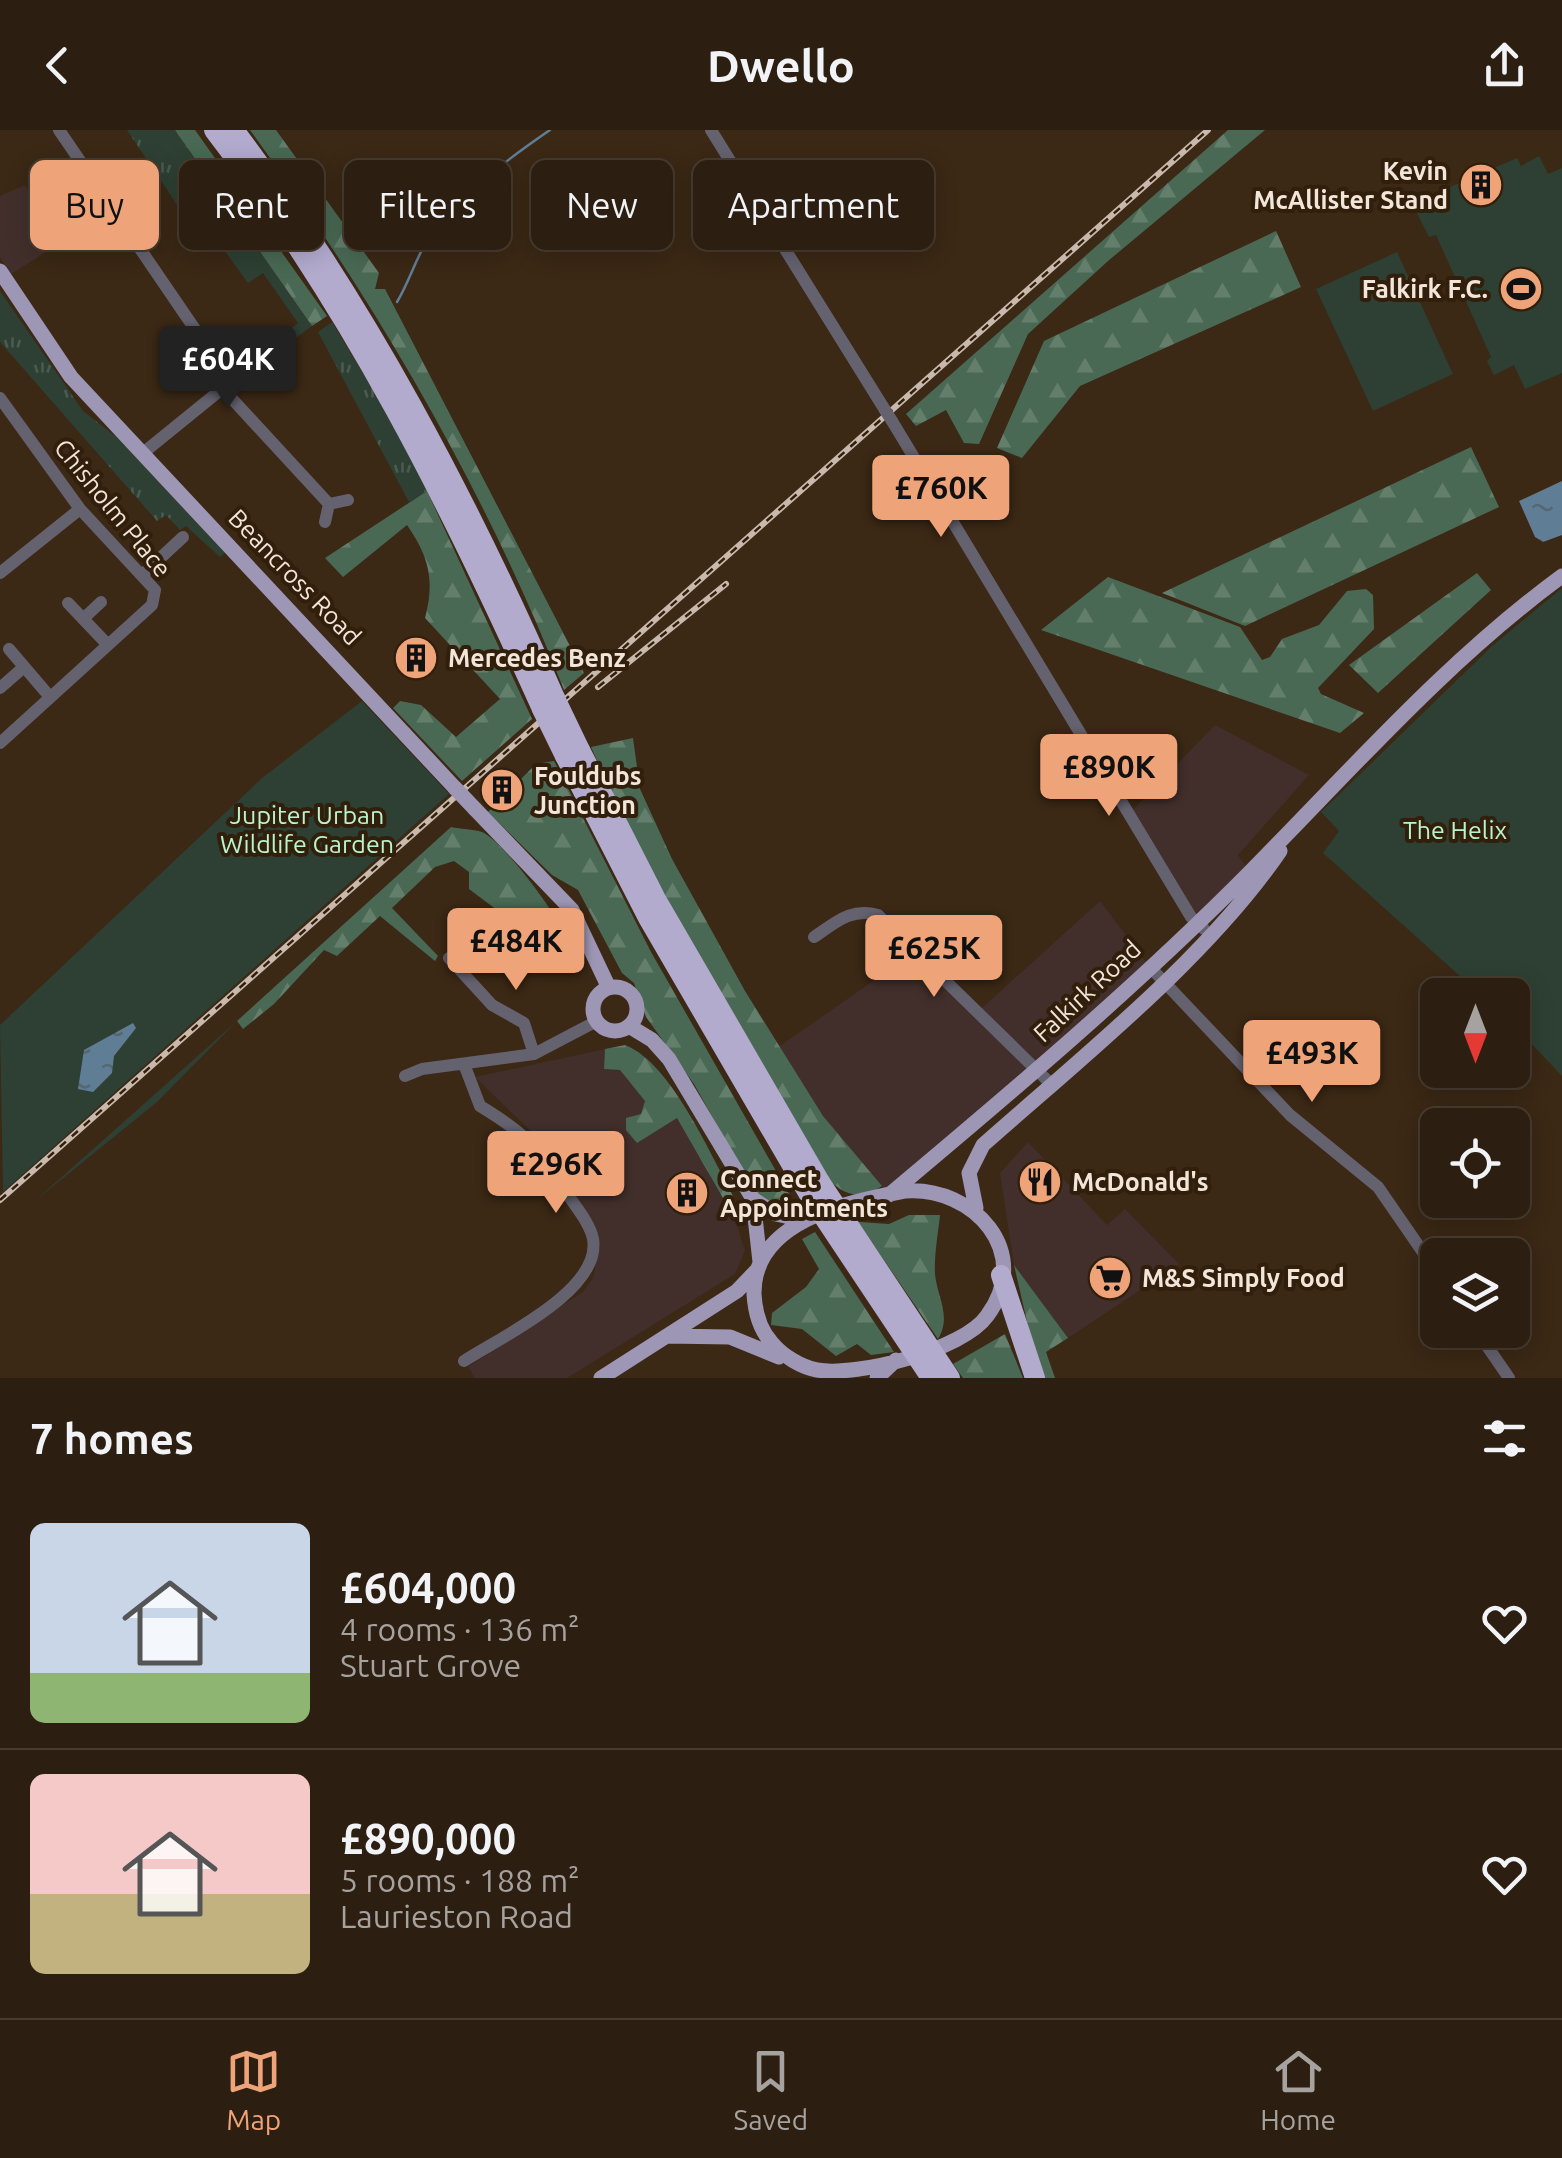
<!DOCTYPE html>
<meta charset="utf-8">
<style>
:root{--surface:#2c1e10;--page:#382b1e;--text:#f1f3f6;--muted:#a6a29f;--line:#483c30;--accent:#efa378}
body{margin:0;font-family:Ubuntu,sans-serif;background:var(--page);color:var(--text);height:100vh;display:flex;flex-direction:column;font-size:38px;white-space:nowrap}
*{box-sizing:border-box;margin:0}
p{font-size:32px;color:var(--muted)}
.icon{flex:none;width:55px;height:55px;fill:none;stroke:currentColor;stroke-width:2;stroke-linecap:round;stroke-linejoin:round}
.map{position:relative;height:1248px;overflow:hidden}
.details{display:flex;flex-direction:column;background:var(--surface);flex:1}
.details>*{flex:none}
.hud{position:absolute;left:30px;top:30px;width:1000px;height:90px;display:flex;gap:20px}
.needle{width:65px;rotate:180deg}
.buttons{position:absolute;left:1420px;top:848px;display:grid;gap:20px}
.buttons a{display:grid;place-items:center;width:110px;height:110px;border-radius:15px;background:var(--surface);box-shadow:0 5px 25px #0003,0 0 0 2px var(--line);font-size:50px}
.price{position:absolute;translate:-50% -85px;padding:0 22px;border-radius:10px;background:var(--accent);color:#111;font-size:32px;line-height:65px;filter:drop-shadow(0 2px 5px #0008)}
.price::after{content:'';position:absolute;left:50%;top:60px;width:30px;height:22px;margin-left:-15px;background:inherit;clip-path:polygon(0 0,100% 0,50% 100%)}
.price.current{background:#222;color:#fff}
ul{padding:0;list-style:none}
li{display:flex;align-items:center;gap:30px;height:250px;padding:0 30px}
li+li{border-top:2px solid var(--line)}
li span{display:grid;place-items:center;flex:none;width:280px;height:200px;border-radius:15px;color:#555}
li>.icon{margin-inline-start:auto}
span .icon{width:120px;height:120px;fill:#fffc;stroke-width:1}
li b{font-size:42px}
h2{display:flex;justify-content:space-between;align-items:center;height:120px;padding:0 30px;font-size:42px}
.pill{padding:0 35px;border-radius:15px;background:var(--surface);box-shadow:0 5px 25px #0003,0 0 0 2px var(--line);font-size:35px;line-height:90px}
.pill.current{background:var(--accent);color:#111}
header{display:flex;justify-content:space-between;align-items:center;height:130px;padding:0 30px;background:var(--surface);font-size:45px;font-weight:700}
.tab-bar{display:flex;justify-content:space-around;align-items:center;height:140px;border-top:2px solid var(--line);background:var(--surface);font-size:28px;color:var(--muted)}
.tab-bar a{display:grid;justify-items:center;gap:5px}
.tab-bar .current{color:var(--accent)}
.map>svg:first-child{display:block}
.commercial{fill:#422f2b}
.grass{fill:url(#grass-tufts)}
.forest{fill:url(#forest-firs)}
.park{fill:#2d4033}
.water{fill:url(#water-ripples)}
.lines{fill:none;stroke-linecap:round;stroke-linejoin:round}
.stream{stroke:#5f7e95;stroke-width:2.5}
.minor{stroke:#656270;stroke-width:12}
.major{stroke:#9d96b4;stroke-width:15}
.highway{stroke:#b3abce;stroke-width:20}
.rail-casing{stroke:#c8b9ac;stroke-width:6}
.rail{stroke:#311e0b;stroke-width:2.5;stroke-dasharray:8;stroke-linecap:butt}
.minor-bridge{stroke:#656270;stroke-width:12}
.major-bridge{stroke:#9d96b4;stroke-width:15}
.highway-bridge{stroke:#b3abce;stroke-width:20}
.labels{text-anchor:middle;stroke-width:8;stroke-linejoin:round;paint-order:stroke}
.poi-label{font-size:25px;font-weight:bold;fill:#f2e5d9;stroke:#311e0b;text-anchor:start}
.street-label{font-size:25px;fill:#f2e5d9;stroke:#311e0b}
.park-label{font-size:25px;fill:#b9f4cc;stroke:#311e0b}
</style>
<header><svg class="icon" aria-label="back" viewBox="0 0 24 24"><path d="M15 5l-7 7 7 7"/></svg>Dwello<svg class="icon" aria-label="share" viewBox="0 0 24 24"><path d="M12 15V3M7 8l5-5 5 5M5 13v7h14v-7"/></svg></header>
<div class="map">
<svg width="1562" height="1248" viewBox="0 0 1562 1248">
<defs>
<pattern id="grass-tufts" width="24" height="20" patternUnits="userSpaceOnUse" patternTransform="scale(2.5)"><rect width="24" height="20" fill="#2d4033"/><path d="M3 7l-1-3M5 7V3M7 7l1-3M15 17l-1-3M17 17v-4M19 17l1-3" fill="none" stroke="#4c5b50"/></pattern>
<pattern id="forest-firs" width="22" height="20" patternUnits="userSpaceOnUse" patternTransform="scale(2.5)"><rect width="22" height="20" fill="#496954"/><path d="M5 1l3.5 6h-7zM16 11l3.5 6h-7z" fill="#647e6c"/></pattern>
<pattern id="water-ripples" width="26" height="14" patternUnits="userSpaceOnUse" patternTransform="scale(2.5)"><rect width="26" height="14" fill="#5f7e95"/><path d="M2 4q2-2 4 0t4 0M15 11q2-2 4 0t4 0" fill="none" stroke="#566773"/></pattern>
</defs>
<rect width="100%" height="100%" fill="#3b2815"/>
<!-- commercial -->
<path class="commercial" d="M25 55 62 112 11 144 0 127V66Z
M1215 595 1309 645 1238 725 1250 742 1197 793 1130 683Z
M1100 771 1150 837 889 1065 823 986 777 918 909 826 970 882 982 878Z
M605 919 604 939 620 940 645 971 637 1013 677 987 735 1089 745 1121 735 1144 567 1248H475L468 1237 583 1162 593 1148 600 1116 545 1015 475 947Z
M1028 1012 1107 1095 1125 1079 1179 1134 1068 1208 1014 1135 1000 1043Z"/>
<!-- grass -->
<path class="grass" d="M127 0H175L312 196 294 209 288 201 298 193 263 143 248 153 205 93 194 100Z
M0 161 83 281 119 309 225 423 220 427 186 396 180 400 166 385 157 391 0 212Z
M332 192 386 281 427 361 409 372 318 202Z
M237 891 157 972 36 1070Z"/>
<!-- forest -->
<path class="forest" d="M175 0H195L327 186 312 196Z
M250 0H276L379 143 375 159H385L584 543 564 560C486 361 376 172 250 0Z
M1228 0H1265L1108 131 1028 204 979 314 964 313 946 280 916 296 906 284Z
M1276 101 1301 157 1080 256 1022 328 997 318 1044 211Z
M1471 317 1499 377 1245 496 1162 463Z
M427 361 532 589 462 651 393 578 400 571 421 575 456 607 500 569 425 488C435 450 429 427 407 395L343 447 325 428Z
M1477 443 1491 460 1378 563 1349 535Z
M1108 447 1240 497 1262 530 1270 527 1282 509 1319 495 1347 461 1366 459 1373 465 1374 499 1318 558 1321 564 1364 583 1340 603 1041 500Z
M633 608 640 659 672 729 745 861 823 986 882 1056C856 1073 841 1063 822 1043L625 694 591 617Z
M554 631 651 822 792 1069 787 1078 772 1079 758 1068 694 954 646 887 634 853 622 843 578 760 552 745 488 682 536 634Z
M451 697C460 699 473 699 482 702 504 711 575 805 574 829L561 826 520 779 501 783 469 759V742L454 731 435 737 392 778 438 826 435 831 380 786 337 826 324 820 274 874 243 899 237 891Z
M625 915C674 934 714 1034 741 1080L735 1089 677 988 637 1013 626 1000V988L641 984 645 971 620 940 604 939 605 919Z
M909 1085H940C938 1104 934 1125 935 1144 937 1167 952 1186 938 1209L858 1092 889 1094Z
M815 1102 894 1222 871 1225 857 1214 836 1226 802 1199 771 1195 772 1183 806 1157 819 1139 802 1109Z
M1014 1135 1068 1208 1046 1222 1055 1248H1040Z
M1005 1204 1023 1248H963L953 1234Z"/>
<!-- park -->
<path class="park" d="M1539 26 1548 44 1562 38V243L1525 259 1514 235 1494 245 1487 231 1491 227 1436 105 1429 107 1417 83 1440 73 1436 63 1517 28 1521 36Z
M1397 122 1453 244 1373 281 1316 159Z
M1562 458V946L1513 894 1512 865H1481L1323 723 1339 701 1321 682 1492 516Z
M362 571 449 664 3 1062 0 895 262 648Z"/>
<!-- water -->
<path class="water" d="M1562 351V405L1543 412 1535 407 1519 371Z
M133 893 136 898 114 926 112 943 93 962 78 959 84 920Z"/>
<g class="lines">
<!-- stream -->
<path class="stream" d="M397 172C409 152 416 128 428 109 452 70 512 26 550 0"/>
<!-- minor -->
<path class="minor" d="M59 0 231 252
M711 0 885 280
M222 258 329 374
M0 268 80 379 155 460 152 475 0 613
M892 291 1191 787 1204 799
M143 323 287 206
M325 392 329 374 348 370
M0 443 80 379
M142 445 183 407
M68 473 107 514
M83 489 101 472
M9 519 50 567
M0 558 24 537
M814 807C835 793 851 777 878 785L1050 953
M449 828 492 875 524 893 534 924
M1150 837 1290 985 1378 1057 1438 1144
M464 934 480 976C528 1005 535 1015 566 1062 575 1076 590 1093 593 1109 602 1160 501 1207 464 1231
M405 946 422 939 534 924 597 891
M1476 1200 1509 1248"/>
<!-- major -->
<path class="major" d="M0 141 71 247 455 658
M475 679 572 780 609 858
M593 879a22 22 0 1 1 44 0a22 22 0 1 1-44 0Z
M629 896 652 910 669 929 753 1069 760 1132
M905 1061C974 1056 1034 1123 987 1186 963 1220 857 1247 817 1240 801 1237 783 1226 772 1213 760 1200 755 1181 754 1164 753 1090 849 1072 905 1061Z
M889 1065C1013 961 1136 857 1250 742 1351 640 1446 531 1562 446
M753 1069 776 1084 803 1090
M976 1078 969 1043 983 1015C1080 929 1207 828 1280 721
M667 1206 730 1207 779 1227
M601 1248 737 1161 757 1140
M877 1248 896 1230"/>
<!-- highway -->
<path class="highway" d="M214 0C352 178 450 375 542 579
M234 0C366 175 467 367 555 568
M580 620 656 769 820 1052
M565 626 648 788 811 1068
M1001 1145 1035 1248"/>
<!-- rail casing -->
<g class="rail-casing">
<path id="rail" d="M598 557 726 454
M0 1070 1208 0"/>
</g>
<!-- rail -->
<use href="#rail" class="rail"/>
<!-- minor-bridge -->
<path class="minor-bridge" d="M885 280 892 291"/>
<!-- major-bridge -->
<path class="major-bridge" d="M455 658 475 679"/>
<!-- highway-bridge -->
<path class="highway-bridge" d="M555 568 580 620
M542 579 565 626
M820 1052 950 1248
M811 1068 931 1248"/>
</g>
<!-- icons -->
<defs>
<g id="building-disc" transform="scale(2.25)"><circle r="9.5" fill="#efa378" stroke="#311e0b"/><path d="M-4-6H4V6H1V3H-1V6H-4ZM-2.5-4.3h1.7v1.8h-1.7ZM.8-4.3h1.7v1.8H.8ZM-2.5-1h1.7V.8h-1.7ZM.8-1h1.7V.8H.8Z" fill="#111"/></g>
<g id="stadium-disc" transform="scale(2.25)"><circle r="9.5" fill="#efa378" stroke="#311e0b"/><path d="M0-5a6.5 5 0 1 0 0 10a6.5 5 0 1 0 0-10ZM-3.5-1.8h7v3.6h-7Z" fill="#111"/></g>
<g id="restaurant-disc" transform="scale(2.25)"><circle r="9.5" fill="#efa378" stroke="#311e0b"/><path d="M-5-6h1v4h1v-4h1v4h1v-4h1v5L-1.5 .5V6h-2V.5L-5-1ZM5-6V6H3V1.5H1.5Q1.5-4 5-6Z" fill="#111"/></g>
<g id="supermarket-disc" transform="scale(2.25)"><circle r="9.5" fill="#efa378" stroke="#311e0b"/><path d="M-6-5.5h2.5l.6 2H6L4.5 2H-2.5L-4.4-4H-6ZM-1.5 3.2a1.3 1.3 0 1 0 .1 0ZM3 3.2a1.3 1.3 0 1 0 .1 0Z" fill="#111"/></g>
</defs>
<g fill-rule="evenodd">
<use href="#building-disc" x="1481" y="55"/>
<use href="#stadium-disc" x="1521" y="159"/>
<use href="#building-disc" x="416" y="528"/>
<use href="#building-disc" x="502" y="660"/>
<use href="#restaurant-disc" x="1040" y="1052"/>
<use href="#building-disc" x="687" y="1063"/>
<use href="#supermarket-disc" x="1110" y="1148"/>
</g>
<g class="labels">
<!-- poi labels -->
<g class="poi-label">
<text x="1448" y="50" text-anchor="end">Kevin<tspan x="1448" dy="29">McAllister Stand</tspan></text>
<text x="1488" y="168" text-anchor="end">Falkirk F.C.</text>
<text x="448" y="537">Mercedes Benz</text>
<text x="534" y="655">Fouldubs<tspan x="534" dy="29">Junction</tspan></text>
<text x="720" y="1058">Connect<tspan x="720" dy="29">Appointments</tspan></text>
<text x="1072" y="1061">McDonald's</text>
<text x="1142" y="1157">M&amp;S Simply Food</text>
</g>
<!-- street labels -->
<g class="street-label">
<text transform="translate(113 378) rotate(51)" y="9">Chisholm Place</text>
<text transform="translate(295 447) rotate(46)" y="9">Beancross Road</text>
<text transform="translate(1087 861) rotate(-43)" y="9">Falkirk Road</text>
</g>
<!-- park labels -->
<g class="park-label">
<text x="307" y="694">Jupiter Urban<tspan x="307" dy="29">Wildlife Garden</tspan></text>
<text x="1455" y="709">The Helix</text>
</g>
</g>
</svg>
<div class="buttons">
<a><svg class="needle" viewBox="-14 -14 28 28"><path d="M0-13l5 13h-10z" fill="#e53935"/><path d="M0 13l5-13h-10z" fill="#a6a29f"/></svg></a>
<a><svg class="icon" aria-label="locate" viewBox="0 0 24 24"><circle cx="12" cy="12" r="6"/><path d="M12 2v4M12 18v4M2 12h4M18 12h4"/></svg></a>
<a><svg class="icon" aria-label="layers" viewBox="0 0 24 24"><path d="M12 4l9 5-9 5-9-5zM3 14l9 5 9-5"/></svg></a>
</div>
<b class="price current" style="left:228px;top:281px">£604K</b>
<b class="price" style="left:941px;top:410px">£760K</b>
<b class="price" style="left:1109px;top:689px">£890K</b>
<b class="price" style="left:516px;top:863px">£484K</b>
<b class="price" style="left:934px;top:870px">£625K</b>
<b class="price" style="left:1312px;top:975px">£493K</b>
<b class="price" style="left:556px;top:1086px">£296K</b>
<div class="hud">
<a class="pill current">Buy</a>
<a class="pill">Rent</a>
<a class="pill">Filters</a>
<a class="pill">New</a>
<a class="pill">Apartment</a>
</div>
</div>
<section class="details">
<h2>7 homes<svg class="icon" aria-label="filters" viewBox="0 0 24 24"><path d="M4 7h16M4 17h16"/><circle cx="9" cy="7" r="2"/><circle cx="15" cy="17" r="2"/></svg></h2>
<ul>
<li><span style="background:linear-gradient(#c9d6e8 75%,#8fb573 0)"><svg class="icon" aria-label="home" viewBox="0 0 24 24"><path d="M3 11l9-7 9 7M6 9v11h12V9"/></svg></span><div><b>£604,000</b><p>4 rooms · 136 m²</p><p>Stuart Grove</p></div><svg class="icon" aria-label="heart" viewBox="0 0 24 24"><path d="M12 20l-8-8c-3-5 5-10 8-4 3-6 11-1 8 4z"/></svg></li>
<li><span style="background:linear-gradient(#f6c9c9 60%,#c2b280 0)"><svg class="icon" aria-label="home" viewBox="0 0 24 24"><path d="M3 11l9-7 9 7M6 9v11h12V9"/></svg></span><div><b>£890,000</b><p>5 rooms · 188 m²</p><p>Laurieston Road</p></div><svg class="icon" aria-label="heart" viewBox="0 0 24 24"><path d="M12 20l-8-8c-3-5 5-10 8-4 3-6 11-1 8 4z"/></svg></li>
</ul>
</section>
<nav class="tab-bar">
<a class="current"><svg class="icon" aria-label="map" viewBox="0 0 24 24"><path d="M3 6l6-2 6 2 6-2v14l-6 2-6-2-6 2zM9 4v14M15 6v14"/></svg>Map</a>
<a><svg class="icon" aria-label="saved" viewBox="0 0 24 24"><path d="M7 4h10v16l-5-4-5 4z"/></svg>Saved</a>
<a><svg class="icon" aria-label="home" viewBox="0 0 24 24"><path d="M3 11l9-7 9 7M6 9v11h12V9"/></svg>Home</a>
</nav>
